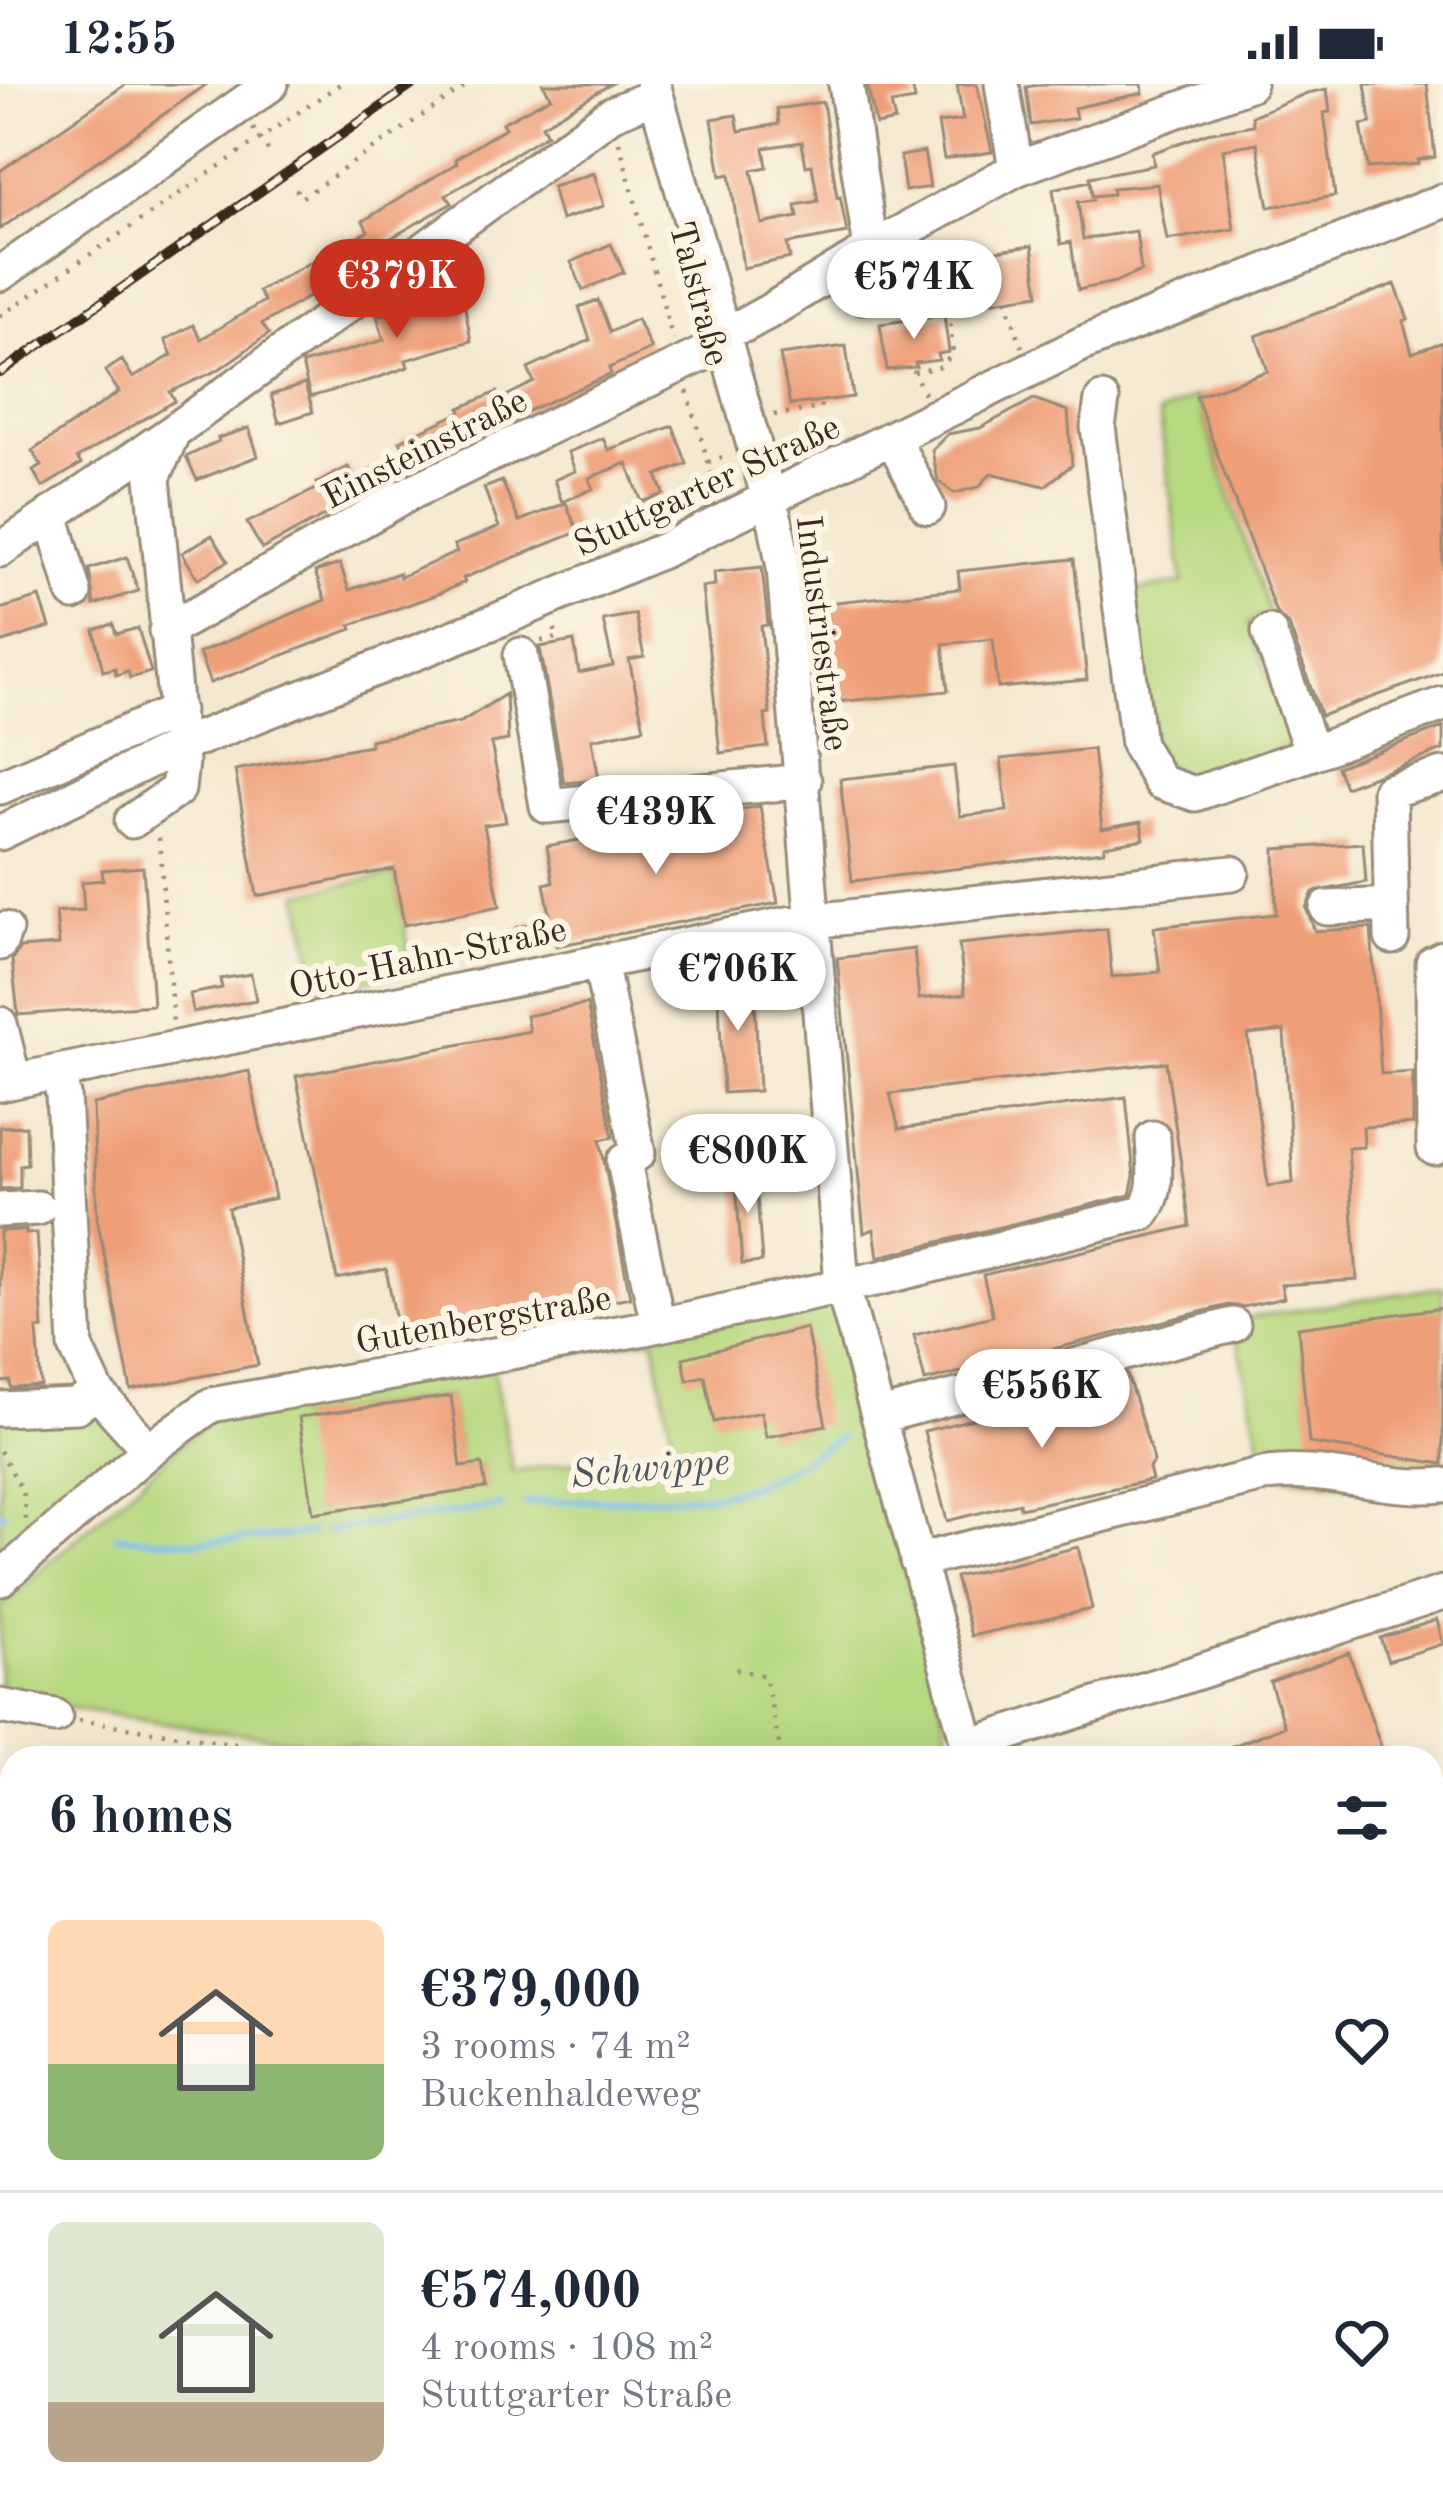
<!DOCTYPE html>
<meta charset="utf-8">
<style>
:root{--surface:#fff;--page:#f6f6f7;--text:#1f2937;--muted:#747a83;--line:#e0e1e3;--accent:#c8321e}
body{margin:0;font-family:"Old Standard TT",serif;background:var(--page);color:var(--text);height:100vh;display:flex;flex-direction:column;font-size:45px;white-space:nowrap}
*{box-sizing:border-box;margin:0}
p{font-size:39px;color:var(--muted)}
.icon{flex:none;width:66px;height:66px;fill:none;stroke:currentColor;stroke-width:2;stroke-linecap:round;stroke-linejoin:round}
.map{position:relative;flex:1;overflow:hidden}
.side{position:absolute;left:0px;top:1662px;width:1443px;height:768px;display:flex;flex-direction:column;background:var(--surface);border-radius:36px 36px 0 0;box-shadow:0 12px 48px #0002}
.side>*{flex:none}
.price{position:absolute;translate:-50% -102px;padding:0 27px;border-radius:42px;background:#fff;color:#222;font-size:39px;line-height:78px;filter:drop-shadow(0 3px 6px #0008)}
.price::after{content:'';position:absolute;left:50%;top:72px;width:36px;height:27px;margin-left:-18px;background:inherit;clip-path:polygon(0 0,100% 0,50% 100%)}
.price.active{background:var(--accent);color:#fff}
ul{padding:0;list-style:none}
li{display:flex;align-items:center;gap:36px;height:300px;padding:0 48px}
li+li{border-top:3px solid var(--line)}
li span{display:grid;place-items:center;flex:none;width:336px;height:240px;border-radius:18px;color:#555}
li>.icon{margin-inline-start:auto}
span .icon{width:144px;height:144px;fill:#fffc;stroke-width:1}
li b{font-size:51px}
h2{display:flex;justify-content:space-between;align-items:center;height:144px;padding:0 48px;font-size:51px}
.status{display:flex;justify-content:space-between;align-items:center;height:84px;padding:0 60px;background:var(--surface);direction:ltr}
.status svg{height:33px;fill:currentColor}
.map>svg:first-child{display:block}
.green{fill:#b7d980;stroke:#79824f;stroke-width:3;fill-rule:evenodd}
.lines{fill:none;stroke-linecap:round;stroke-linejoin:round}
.stream{stroke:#74bbeb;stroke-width:6}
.building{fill:#ef9f78;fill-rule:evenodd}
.minor-casing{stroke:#988a77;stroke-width:39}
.path{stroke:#988a77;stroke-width:4.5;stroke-dasharray:3 9;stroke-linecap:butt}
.minor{stroke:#fff;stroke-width:33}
.rail-casing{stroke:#3b2a1e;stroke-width:10}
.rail{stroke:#fcf5e5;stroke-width:6;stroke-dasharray:18;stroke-linecap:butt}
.labels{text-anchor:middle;stroke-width:12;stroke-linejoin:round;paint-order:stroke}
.street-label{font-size:36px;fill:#3b2a1e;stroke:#fcf5e5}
.water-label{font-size:39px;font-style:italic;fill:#4c565c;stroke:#fcf5e5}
</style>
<div class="status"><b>12:55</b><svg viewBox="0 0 49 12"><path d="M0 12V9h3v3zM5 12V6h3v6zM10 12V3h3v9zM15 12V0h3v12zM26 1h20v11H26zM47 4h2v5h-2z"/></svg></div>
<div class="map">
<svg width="1443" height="2430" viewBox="0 0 1443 2430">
<rect width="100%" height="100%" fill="#fcf5e5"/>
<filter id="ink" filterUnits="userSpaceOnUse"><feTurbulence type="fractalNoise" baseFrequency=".00833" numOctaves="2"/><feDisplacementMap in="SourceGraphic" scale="24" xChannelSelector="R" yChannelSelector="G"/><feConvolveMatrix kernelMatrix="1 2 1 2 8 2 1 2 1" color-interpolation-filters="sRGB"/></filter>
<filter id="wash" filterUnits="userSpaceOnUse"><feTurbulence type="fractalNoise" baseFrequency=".004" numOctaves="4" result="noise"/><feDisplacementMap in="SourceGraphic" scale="48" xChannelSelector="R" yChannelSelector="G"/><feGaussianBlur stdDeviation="2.7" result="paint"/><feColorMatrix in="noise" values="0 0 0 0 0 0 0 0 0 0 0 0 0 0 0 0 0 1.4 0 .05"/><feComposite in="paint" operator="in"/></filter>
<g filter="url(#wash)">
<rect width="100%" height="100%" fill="#f4e9d0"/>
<!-- green -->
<path class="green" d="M1196 312 1269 529 1249 539 1290 659 1241 685 1182 691 1162 678 1144 640 1129 508 1183 499 1159 330Z
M395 790 413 888 319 904 299 810Z
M833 1196 954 1674H660L393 1668 211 1646 0 1613V1523L221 1325ZM654 1254 673 1361 513 1388 493 1284ZM450 1312 461 1383 482 1381 485 1404 300 1334Z
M1443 1203V1412L1267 1390 1233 1236Z
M99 1327 130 1365 0 1485V1332Z
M1443 1811V1977L1431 1948V1815Z
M12 1969V2368L0 2373V1973Z"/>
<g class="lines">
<!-- stream -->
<path class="stream" d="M526 1419 717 1411C765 1401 800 1379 840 1353
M0 1429 4 1430
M326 1447 502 1422
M117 1452C184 1461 245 1457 311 1449"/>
</g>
<g id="blocks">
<!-- building -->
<path class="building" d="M126 0H207L0 145V87Z
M543 0H611L542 41 547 50 446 111 452 119 377 162 382 170 262 240 269 250 218 286 170 308 175 317 77 374 81 380 43 403 33 387 42 382 32 367 119 308 105 287 122 276 133 294 172 271 165 256 193 241 201 255 264 217 258 207 368 147 363 137 457 79 455 75 505 44 502 39 551 13Z
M867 0H912L915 16 891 20 895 37 876 41Z
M957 0H977L992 68 944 75 938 39 963 36Z
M1046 0H1142L1143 9 1074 24 1076 34 1031 41 1026 3Z
M1365 0H1427L1435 73 1418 76V80L1368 84 1361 41 1371 39Z
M1327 5 1330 28 1324 29 1335 112 1269 123 1257 59 1223 65 1234 145 1167 156 1157 100 1112 104 1113 110 1092 112 1090 93 1154 81 1152 69 1207 49 1253 41 1252 32 1307 9Z
M823 18 837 113 840 112 847 149 787 160 790 174 743 184 730 90 721 92 712 35 736 31 739 47 779 40 777 25ZM802 58 806 82 812 81 818 117 796 121 798 133 762 140 752 86 767 83 764 64Z
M924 68 930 103 905 107 900 72Z
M594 89 604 122 561 136 552 103Z
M1090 97 1093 116 1078 118 1083 155 1136 147 1141 187 1115 198 1078 206 1071 158 1061 160 1053 105Z
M611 160 624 188 583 206 571 178Z
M1032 162 1039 210 975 220 968 171Z
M459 190 471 257 406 276 408 283 374 295 310 313 302 280 384 256 377 232 432 217 427 199Z
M1395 200 1408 235 1403 237 1412 269 1443 258V588L1321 632 1289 541 1276 529 1196 312 1268 287 1256 252Z
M598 216 610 248 637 235 651 265 609 284 611 290 450 362 451 364 262 465 247 439 320 403 317 399 348 383 354 395 405 367 400 357 461 328 460 324 497 308 500 315 534 298 528 285 590 256 579 223Z
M944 231 949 268 938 270 939 276 915 279 916 283 887 286 880 240Z
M846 262 853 313 790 321 780 271Z
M305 300 313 328 279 339 271 311Z
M1034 315 1068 327 1072 381 1045 402 991 389 979 403 954 409 938 397 932 366 948 350 980 344Z
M673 342 687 380 657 391 664 410 642 418 627 379 589 394 593 405 562 418 554 396 575 387 568 368 603 354 608 366Z
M249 344 258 372 197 396 186 373 219 357 218 354Z
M502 397 519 437 566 419 578 448 463 494 465 498 433 512 350 541 352 545 210 599 199 569 325 516 315 488 340 480 349 506 399 489 400 493 457 468 454 461 499 443 484 404Z
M212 451 228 477 198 495 182 469Z
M127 473 138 507 94 521 89 485Z
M1074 475 1087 596 998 604 993 555 943 560 948 607 836 618 826 519 960 505 958 487Z
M762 483 768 541 761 542 770 630 765 631 768 663 720 669 702 503 715 501 714 488Z
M40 513 50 543 0 559V525Z
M635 530 644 573 629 576 644 644 592 655 599 696 564 699 540 563 574 557 579 589 613 582 603 536Z
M113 540 116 550 138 544 151 588 130 594 128 587 116 591 115 584 103 587 94 546Z
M506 610 508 656 491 659 506 738 484 741 500 822 404 841 394 785 257 812 235 686 370 661V656L461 638Z
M1443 643V666L1345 703 1337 683Z
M1093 665 1102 745 1141 738 1144 755 1104 762V767L852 797 840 695 954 682 960 732 1007 727 1001 675Z
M760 722 778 819 556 862 554 854 522 861 518 843 551 835 544 800 553 798 547 762Z
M1363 759 1366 798 1313 808 1306 824 1315 847 1371 844 1381 990 1413 988V1040L1363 1043 1364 1063 1348 1064 1357 1196 1281 1201 1284 1214 1243 1223 1228 1221 925 1297 914 1251 993 1232 983 1191 1190 1142 1166 978 890 1010 899 1045 1126 1013 1134 1092 1130 1111 878 1173 874 1145 864 1149 837 874 914 865 919 915 965 910 959 860 1107 845 1112 893 1160 888 1154 843 1276 830 1275 765ZM1284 947 1293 1099 1268 1102 1248 951Z
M143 783 153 921 18 931 12 876 20 864 59 861 56 828 84 826 82 798 103 796 102 786Z
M251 890 256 916 193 928 190 910 222 904 220 895Z
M754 892 759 1007 723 1009 718 893Z
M587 920 613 1053 600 1056 630 1213 400 1258 386 1185 337 1195 296 992 529 947 526 932Z
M249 987 275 1114 228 1124 258 1281 131 1306 97 1134 93 1020Z
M26 1042 27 1080 20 1081V1104L0 1105V1043Z
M755 1085 762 1178 742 1180 735 1086Z
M26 1146V1150L37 1149 43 1245H37L41 1302 11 1304 10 1297 0 1298V1147Z
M1443 1224V1380L1309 1359 1298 1243Z
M806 1244 826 1341 766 1353 761 1328 714 1338 705 1292 687 1296 683 1274Z
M1127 1290 1151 1367 1153 1378 1149 1384 1152 1396 1020 1424 1019 1419 947 1437 924 1347 1083 1308 1082 1302Z
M451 1312 461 1383 482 1380 486 1404 313 1429 299 1333Z
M1078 1463 1092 1525 971 1552 955 1493Z
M1437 1536 1443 1560 1388 1577 1380 1554Z
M1349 1569 1385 1674H1202L1284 1642 1270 1598Z"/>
</g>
</g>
<g filter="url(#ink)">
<use href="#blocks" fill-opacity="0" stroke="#988a77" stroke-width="3"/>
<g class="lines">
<!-- minor casing -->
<g class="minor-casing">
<path id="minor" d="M653 0 776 440 784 484 842 1200 972 1674
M846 0 871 165
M1002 0 1016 85
M853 176 862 212
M0 190 271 0
M721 246 744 241 768 228 871 165 1016 85 1249 0
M1102 316 1098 343 1138 660 1160 698 1195 710 1312 669 1269 548
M893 355 928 423
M51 430 74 509
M0 466 174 347 611 30 656 11
M166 547 410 409 707 268 725 263
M521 571 547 722 804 697
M1312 669 1443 620
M0 703 177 627
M132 737 178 705 181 678 153 394 173 348
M0 749 182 661 501 535 664 466 1084 259 1443 117
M1327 824 1391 821
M1392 853 1389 707 1443 691
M0 859 5 845
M600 877 638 1069 624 1078 658 1241
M0 940 14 996
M0 1000 58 988
M1434 1064 1433 879 1443 874
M0 1126 38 1124
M0 1325 77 1322 97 1308
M880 1332 1233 1241
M149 1366 97 1308 76 1263 63 1011 58 988 787 840 1232 789
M917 1477 1267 1390C1326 1382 1384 1407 1443 1401
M0 1495 149 1366 211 1321 640 1245 880 1194 1143 1129C1160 1107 1154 1080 1153 1054
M0 1622 55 1632
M969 1662 1443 1509
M1431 1773 1440 1778"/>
</g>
<!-- path -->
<path class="path" d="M253 44 270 69
M619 58 673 256
M296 105 301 114 469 0
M1006 215 1022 263
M0 232 340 0
M687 307 718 411
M924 310 914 288 940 283 953 270 946 192 936 167
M774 331 821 324 820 317
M708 378 729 371
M541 557 558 554 553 541
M159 754 173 940
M0 1367 23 1408 26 1436
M736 1585 765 1592 782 1674
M79 1636 330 1674
M1431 2128 1443 2124
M1314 2418 1319 2430"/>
<!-- minor -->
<use href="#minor" class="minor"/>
<!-- rail casing -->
<g class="rail-casing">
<path id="rail" d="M0 289 414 0"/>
</g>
<!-- rail -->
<use href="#rail" class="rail"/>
</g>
</g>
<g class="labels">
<!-- street labels -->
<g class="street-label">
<text transform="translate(701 209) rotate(75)" y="13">Talstraße</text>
<text transform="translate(424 363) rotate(-27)" y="13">Einsteinstraße</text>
<text transform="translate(706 400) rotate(-25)" y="13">Stuttgarter Straße</text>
<text transform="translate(824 549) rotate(83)" y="13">Industriestraße</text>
<text transform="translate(427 872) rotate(-12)" y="13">Otto-Hahn-Straße</text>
<text transform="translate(483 1234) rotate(-10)" y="13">Gutenbergstraße</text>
</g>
<!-- water labels -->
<g class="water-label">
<text transform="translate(650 1382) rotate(-5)" y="14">Schwippe</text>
</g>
</g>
</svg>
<b class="price active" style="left:397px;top:257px">€379K</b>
<b class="price" style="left:914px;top:258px">€574K</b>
<b class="price" style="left:656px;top:793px">€439K</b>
<b class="price" style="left:738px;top:950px">€706K</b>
<b class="price" style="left:748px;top:1132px">€800K</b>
<b class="price" style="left:1042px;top:1367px">€556K</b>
<section class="side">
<h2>6 homes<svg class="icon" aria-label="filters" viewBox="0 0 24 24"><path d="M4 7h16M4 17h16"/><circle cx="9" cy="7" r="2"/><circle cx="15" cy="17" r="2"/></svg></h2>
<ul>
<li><span style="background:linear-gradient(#ffd9b3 60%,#8fb573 0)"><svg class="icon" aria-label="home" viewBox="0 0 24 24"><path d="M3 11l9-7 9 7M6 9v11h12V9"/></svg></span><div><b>€379,000</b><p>3 rooms · 74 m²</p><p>Buckenhaldeweg</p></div><svg class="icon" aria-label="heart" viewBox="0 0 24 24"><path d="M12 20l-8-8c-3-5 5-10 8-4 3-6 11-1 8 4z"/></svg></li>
<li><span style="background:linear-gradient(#dfe7d0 75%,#b9a48a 0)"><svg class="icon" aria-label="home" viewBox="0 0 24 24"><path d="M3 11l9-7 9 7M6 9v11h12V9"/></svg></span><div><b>€574,000</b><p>4 rooms · 108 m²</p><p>Stuttgarter Straße</p></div><svg class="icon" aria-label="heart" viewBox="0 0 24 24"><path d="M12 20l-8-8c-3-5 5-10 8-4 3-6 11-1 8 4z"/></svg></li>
</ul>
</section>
</div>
